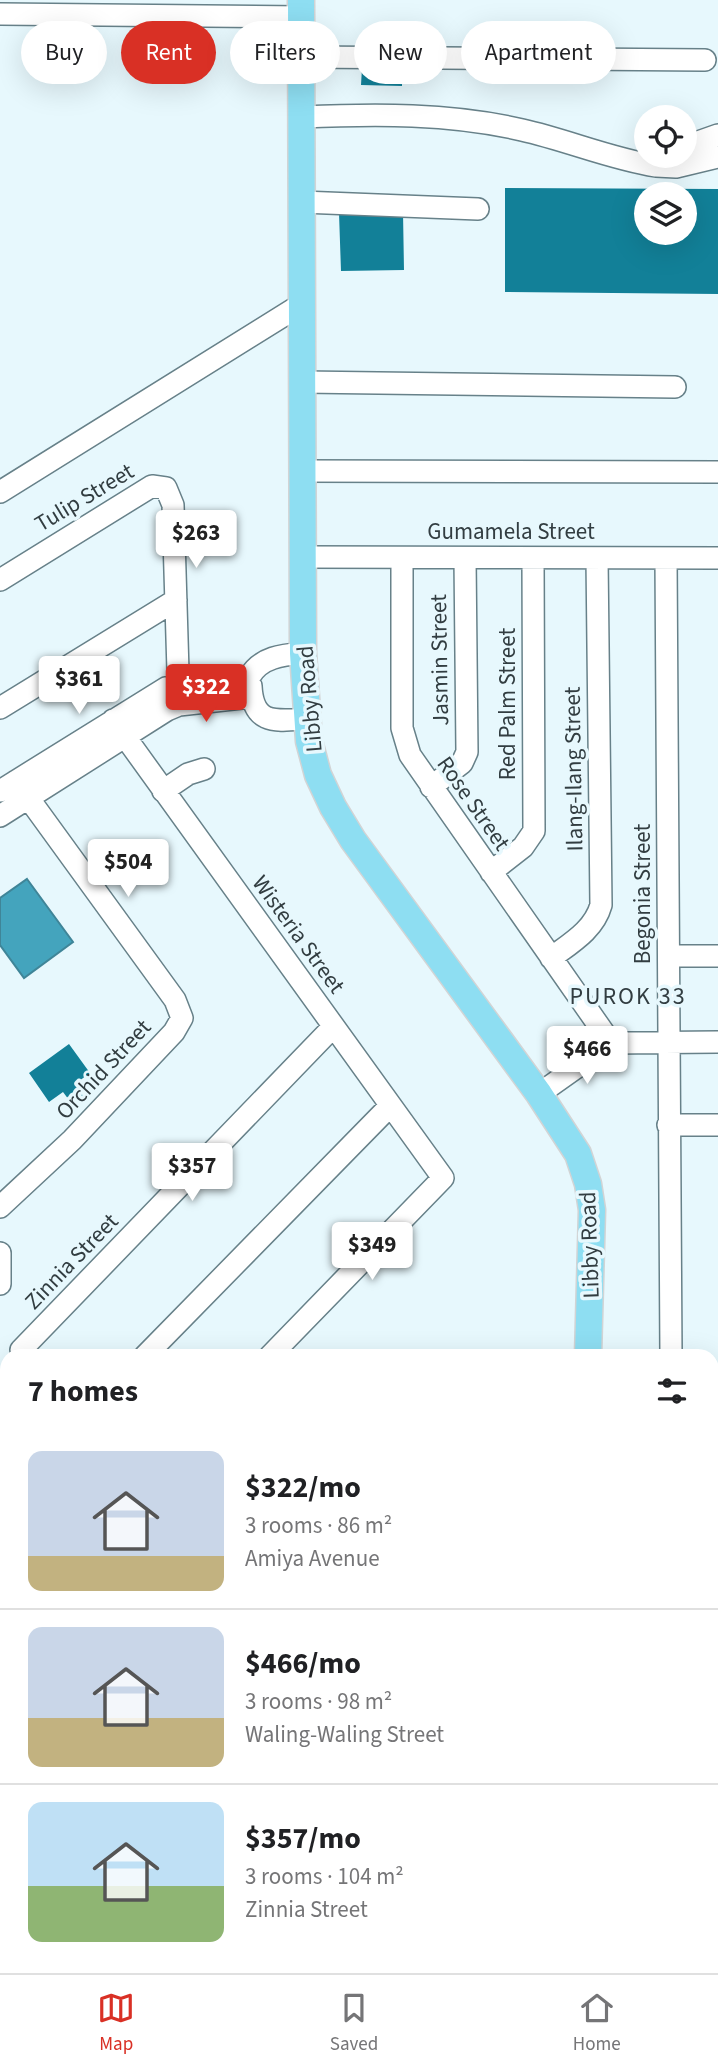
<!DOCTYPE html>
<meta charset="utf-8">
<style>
:root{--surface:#fff;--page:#f2f2f2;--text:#202124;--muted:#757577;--line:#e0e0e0;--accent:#d93025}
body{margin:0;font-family:"Source Sans 3",sans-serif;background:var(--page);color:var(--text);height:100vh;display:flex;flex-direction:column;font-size:26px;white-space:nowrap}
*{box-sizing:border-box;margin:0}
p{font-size:23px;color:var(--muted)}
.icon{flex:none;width:38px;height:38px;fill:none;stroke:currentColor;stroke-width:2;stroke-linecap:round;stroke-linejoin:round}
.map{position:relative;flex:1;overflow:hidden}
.panel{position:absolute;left:0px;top:1349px;width:719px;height:625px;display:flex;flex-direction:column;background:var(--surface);border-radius:21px 21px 0 0;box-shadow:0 7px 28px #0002}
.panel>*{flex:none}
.guide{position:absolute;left:21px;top:21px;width:677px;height:63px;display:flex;gap:14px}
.tools{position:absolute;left:634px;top:105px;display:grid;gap:14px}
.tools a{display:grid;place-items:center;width:63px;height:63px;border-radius:50%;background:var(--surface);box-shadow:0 7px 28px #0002;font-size:35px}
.price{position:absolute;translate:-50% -60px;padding:0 16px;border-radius:7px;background:#fff;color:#222;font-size:23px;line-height:46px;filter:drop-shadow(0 2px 4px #0008)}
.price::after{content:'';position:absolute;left:50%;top:42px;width:21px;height:16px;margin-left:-10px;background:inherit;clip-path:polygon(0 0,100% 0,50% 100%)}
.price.active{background:var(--accent);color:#fff}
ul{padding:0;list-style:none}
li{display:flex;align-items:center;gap:21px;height:175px;padding:0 28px}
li+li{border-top:2px solid var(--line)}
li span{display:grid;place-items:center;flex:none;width:196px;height:140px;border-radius:14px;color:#555}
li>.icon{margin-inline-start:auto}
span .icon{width:84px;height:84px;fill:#fffc;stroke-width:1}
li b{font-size:30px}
h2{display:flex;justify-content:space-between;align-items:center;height:84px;padding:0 28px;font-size:30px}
.tag{padding:0 24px;border-radius:32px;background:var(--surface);box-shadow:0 7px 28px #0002;font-size:24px;line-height:63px}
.tag.active{background:var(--accent);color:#fff}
.tab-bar{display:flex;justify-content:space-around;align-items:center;height:98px;border-top:2px solid var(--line);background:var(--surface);font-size:19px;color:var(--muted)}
.tab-bar a{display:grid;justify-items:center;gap:4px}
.tab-bar .active{color:var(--accent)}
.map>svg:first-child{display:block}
.water{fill:#44a4bd;stroke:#3f8598;stroke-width:2}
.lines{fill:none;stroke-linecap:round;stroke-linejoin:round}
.stream{stroke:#3f8598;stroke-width:4.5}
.building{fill:#128098;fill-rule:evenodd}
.minor-casing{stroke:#678189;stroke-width:24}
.major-casing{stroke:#d2d4d5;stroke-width:29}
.minor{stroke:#fff;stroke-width:21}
.major{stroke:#8edef2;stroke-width:26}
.labels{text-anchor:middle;stroke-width:7;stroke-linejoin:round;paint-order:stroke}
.street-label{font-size:23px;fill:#323d41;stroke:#e7f8fd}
.neighbourhood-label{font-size:24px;letter-spacing:2px;fill:#323d41;stroke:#e7f8fd}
</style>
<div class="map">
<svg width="718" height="1973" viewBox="0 0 718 1973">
<rect width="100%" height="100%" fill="#e7f8fd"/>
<!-- water -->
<path class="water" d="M27 879 73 942 24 978 0 945V898Z"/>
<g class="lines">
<!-- stream -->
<path class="stream" d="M0 1946 7 1932"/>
</g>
<!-- building -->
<path class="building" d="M362 68 402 69V86L361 85Z
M505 188 718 189V294L505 292ZM646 194H684V233H646Z
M403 212 404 270 341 271 339 213Z
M69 1044 90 1073 79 1081 90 1097 75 1108 63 1092 49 1102 29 1073Z"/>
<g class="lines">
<!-- minor casing -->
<g class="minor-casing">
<path id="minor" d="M0 14 302 17
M302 57 705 60
M302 117C375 114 450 113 522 130 567 140 611 159 656 166L676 167 718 157
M684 147 718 135
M302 202 478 209
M303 382 675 387
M303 471 718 472
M0 492 302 304
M303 557 718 558
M402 558V728L410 755 611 1043
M666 558 671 1356
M0 580 152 486 166 488 173 505 179 705
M251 686C253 725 275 721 306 719
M0 708 176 600
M113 720 443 1178 270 1356
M431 787 462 763 467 752 465 558
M0 791 166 688 250 676C261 657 283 655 303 653
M163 791 188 774 204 769
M0 816 167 710 179 705 251 697
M491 872 523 847 534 831 533 558
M669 956H718
M551 958C571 943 594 930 601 905L597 558
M539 1094 611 1043 718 1042
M668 1125H718
M0 1207 72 1140 174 1032 182 1018 175 1000 16 781
M0 1253V1284
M27 1356 21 1350 333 1027
M145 1356 390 1106
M0 1482 7 1489
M712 1488H718
M712 1544H718
M0 1636 7 1629"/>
</g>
<!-- major casing -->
<g class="major-casing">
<path id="major" d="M301 0 303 653 309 741 318 775 333 807 353 840 539 1094 578 1154 588 1184 592 1210 588 1356
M378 1973 380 1967"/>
</g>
<!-- minor -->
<use href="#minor" class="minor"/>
<!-- major -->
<use href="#major" class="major"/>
</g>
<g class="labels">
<!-- street labels -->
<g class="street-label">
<text transform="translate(84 497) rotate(-31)" y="8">Tulip Street</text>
<text x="511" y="539">Gumamela Street</text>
<text transform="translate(439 660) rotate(-91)" y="8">Jasmin Street</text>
<text transform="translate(309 699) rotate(-95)" y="8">Libby Road</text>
<text transform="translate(507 704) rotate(-90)" y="8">Red Palm Street</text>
<text transform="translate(573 769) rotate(-91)" y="8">Ilang-Ilang Street</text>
<text transform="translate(474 803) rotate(55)" y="8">Rose Street</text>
<text transform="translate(642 894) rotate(-90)" y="8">Begonia Street</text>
<text transform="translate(299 934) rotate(54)" y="8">Wisteria Street</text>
<text transform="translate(103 1069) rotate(-47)" y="8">Orchid Street</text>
<text transform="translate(589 1245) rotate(-92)" y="8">Libby Road</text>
<text transform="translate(71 1261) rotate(-46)" y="8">Zinnia Street</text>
</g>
<!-- neighbourhood labels -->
<g class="neighbourhood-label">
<text x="628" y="1004">PUROK 33</text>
</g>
</g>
</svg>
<div class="tools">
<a><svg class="icon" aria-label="locate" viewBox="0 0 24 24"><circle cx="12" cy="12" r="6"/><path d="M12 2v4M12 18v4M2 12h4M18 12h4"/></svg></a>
<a><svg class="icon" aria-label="layers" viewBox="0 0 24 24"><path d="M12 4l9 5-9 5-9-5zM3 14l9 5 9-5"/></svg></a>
</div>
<b class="price" style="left:196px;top:570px">$263</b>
<b class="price" style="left:79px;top:716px">$361</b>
<b class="price active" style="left:206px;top:724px">$322</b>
<b class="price" style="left:128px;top:899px">$504</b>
<b class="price" style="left:587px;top:1086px">$466</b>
<b class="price" style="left:192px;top:1203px">$357</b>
<b class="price" style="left:372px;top:1282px">$349</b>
<div class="guide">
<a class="tag">Buy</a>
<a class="tag active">Rent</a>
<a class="tag">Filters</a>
<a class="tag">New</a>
<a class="tag">Apartment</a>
</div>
<section class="panel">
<h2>7 homes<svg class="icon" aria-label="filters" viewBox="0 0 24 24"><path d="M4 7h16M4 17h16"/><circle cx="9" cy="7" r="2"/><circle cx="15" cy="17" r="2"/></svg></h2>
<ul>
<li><span style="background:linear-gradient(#c9d6e8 75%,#c2b280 0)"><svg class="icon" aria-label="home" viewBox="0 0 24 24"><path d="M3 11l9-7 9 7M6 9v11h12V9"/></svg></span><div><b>$322/mo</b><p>3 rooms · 86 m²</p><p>Amiya Avenue</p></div></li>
<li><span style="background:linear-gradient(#c9d6e8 65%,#c2b280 0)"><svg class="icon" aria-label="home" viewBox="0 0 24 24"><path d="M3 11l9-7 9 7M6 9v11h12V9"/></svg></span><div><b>$466/mo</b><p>3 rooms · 98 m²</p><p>Waling-Waling Street</p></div></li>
<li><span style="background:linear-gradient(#bfe0f5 60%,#8fb573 0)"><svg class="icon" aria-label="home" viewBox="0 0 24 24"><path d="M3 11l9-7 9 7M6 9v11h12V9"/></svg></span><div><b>$357/mo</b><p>3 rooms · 104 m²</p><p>Zinnia Street</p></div></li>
</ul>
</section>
</div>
<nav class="tab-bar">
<a class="active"><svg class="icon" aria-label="map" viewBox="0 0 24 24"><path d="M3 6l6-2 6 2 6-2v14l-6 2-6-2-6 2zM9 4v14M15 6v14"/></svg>Map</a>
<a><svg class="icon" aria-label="saved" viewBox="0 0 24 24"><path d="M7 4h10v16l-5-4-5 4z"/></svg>Saved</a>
<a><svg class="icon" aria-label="home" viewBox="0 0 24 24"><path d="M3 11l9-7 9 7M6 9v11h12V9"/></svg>Home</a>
</nav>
